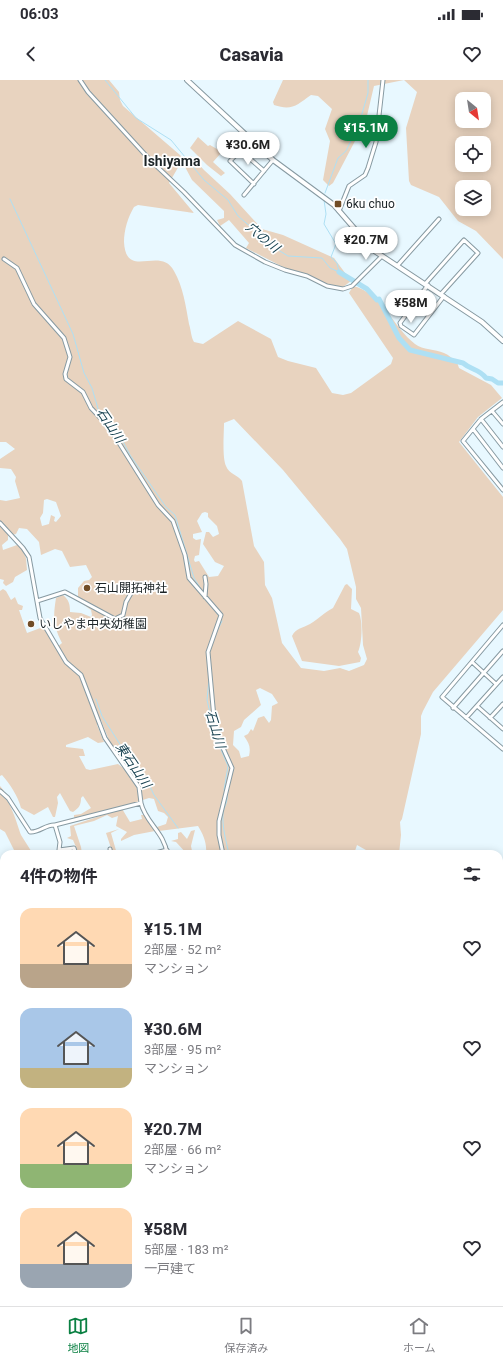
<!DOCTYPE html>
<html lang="ja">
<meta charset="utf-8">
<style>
:root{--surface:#fff;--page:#f7f7f7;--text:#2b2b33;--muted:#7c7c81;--line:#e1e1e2;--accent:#0b8043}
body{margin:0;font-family:Roboto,"Noto Sans JP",sans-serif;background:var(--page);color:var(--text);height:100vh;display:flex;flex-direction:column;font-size:15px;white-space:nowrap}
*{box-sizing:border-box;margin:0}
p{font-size:13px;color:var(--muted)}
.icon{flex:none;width:22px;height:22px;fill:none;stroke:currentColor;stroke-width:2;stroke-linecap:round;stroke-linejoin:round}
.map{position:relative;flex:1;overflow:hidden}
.sheet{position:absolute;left:0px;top:770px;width:503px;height:456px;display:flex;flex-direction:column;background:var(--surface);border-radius:12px 12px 0 0;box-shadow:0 2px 10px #0003}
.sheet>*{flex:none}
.needle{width:26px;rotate:150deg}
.controls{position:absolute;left:455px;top:12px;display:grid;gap:8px}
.controls a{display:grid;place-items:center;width:36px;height:36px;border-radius:8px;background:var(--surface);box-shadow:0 2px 10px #0003;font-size:20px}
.price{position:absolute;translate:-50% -34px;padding:0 9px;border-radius:14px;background:#fff;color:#222;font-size:13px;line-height:26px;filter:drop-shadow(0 1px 2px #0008)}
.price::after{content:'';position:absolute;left:50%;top:24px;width:12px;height:9px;margin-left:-6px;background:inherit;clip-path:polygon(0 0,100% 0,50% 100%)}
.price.active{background:var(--accent);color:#fff}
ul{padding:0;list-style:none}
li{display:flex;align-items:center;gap:12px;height:100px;padding:0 20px}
li span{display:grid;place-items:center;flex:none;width:112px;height:80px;border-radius:12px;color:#555}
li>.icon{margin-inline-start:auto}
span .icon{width:48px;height:48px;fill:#fffc;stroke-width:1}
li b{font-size:17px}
h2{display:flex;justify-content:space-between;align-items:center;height:48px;padding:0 20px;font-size:17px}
.status{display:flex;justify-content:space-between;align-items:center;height:28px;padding:0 20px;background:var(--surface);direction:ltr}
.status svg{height:11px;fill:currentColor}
header{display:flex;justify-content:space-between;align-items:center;height:52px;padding:0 20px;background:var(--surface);font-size:18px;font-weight:800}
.menu{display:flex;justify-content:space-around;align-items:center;height:56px;border-top:1px solid var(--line);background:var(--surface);font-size:11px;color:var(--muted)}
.menu a{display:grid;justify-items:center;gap:2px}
.menu .active{color:var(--accent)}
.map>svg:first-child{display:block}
.green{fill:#e8d3bf;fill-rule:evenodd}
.water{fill:#aee0f4}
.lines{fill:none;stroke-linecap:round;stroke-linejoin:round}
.stream{stroke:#aee0f4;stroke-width:1}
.river{stroke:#aee0f4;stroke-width:5}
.minor-casing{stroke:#879aa2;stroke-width:5}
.tertiary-casing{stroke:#879aa2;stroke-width:6}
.trunk-casing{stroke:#d2d3d4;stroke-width:8}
.minor{stroke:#fff;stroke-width:3}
.tertiary{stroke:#fff;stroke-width:4}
.trunk{stroke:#cc944f;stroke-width:5.5}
.poi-dot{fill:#714d27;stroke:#fff;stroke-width:1.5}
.labels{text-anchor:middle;stroke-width:3.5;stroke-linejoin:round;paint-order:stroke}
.poi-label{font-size:12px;fill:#1c2427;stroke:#fff;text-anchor:start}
.water-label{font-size:13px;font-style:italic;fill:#123d4c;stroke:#fff}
.quarter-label{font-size:14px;font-weight:bold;fill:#1c2427;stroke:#fff}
</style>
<div class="status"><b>06:03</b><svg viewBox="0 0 49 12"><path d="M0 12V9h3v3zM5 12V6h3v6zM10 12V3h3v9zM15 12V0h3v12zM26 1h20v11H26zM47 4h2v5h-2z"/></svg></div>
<header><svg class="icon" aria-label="back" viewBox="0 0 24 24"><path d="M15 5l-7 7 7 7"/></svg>Casavia<svg class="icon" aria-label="heart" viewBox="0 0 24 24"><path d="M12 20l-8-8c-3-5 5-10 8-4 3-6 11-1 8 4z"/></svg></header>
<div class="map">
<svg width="503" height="1226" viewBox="0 0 503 1226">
<rect width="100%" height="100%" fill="#e8f8ff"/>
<!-- green -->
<path class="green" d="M0 0H109L119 12 120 20 123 26 180 75 183 79 169 103 194 133 138 125 134 127C128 137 124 150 124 162 126 201 160 165 174 191 183 206 186 227 189 244 191 250 191 257 194 262L203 264 238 241 271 259 278 277 288 281 316 288 332 313 343 315 351 313 391 284 393 278 349 213 353 206C382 213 393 247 415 264 423 270 435 269 444 273 449 275 453 279 457 282L459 288 491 305 502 318 478 337 459 362 503 417V530L433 612 423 631 421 636V654L402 739 400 742 401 755 399 774H373L357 765 354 774H202L206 772C207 763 203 754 198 746L159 751 157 747 166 744 168 737 164 733 158 731 154 719 149 718 121 727 130 742 142 739 141 735H144L155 751 134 755 121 761V759L127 752 116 746 118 736 112 738 107 735 94 741 74 746 81 767 82 774H79L73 760 67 758 71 756 70 746 103 735 101 732 74 738V735L81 734 91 728 83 716 81 718C81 725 79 728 73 732L70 731 60 713 57 717 58 723 55 737H53L48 727 34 735 21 728C18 716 10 704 2 695L0 696V511L3 509 6 511 11 520 15 517 18 524 23 526 22 530H19L27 553 43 547 56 568 62 563C53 545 53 537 56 518L63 515C69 520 70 524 70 532L81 533 91 537 92 535 91 530 73 517H78V508L84 501 89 500 92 497 86 485 70 487 62 471 55 469 41 475 39 462 27 449 19 448 16 454 8 456V460L2 465 3 470 17 465 21 467 26 478 27 490 15 497 13 502 6 506 3 503 4 500 0 499V420L6 421 20 418 15 401 16 397 11 389 0 388V379L15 369 6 362H0ZM234 339 283 390 340 459 347 469 356 507V519L361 528 363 565 367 579 364 585 349 591 340 588 324 591 301 588 282 563 272 518 265 505 264 482 254 466 242 401C238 395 229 394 226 386 222 377 224 354 224 343ZM47 419 56 422 61 436 56 442 54 441 55 437 51 435 49 444 42 446 40 438 43 433 44 420ZM205 432 208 433V437L217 446 219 454 213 457 209 452H206L203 464 215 482 224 486 218 496 209 497 199 481 195 482 194 480 195 476 199 475 201 459 196 460 193 458V454L202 452 197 441 202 433ZM260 608 272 614 278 623 272 626 271 640 269 643 264 636 258 638 253 651 251 649 248 654 244 656C249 663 251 667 249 676L241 678 239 671 233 665 234 651 241 647 244 640 261 625 256 610ZM101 640 110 663 121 674 128 688 126 690 118 684 90 690 86 689 79 676H85L83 669 66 667V665L88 657 98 663 104 662 97 645Z
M283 0H503V179L476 151 458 141 439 117 411 105 409 101 406 48 417 12 404 0 374 6 366 40 333 103 329 106 323 100 330 61 325 49 332 29 318 16 311 15C297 25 292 31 274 25L273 22ZM462 19H484V41H462ZM462 63H484V85H462ZM462 107H484V129H462Z
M198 57 208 66 210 65 222 72 213 82 225 93 221 96 207 85 190 68Z
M191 76 204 90 230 114 262 149 283 155 334 178 351 201 343 207 327 204 307 194 285 188 246 168 249 163 229 140 220 146 217 140 224 138V131L192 100 184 85Z
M347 504 352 509 351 529 359 533C363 542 362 563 358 572L361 578 360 582 339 586 302 581 292 556C296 548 303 548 310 544 319 539 323 533 333 528L345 505Z
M0 706 4 711 2 715C11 721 17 744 21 755 25 761 29 768 33 774H16L5 752 0 749Z
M119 749 111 753 117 774H113L106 753Z
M195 750 191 766 192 771 198 774H187L176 762 171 761 178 759V753L181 752 187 759 191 751Z
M4 904V933L0 936V906Z
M0 1046 4 1052V1160L0 1136Z
M503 1048V1226H468V1222H499V1054Z
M28 1222H62L65 1226H30Z
M273 1222H334V1225L271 1226Z
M434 1222H467L468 1226H435Z"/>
<!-- water -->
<path class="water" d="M503 1113V1148L499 1156V1117Z"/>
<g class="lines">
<!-- stream -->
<path class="stream" d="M105 0 136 38 171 60 204 100 228 120 238 136 275 168 288 176 322 178 330 188 339 192 337 183 331 177 336 164 324 144 326 134 324 120
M325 113 338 78 346 71 359 44 368 13V0
M10 119 73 254 84 293 92 308 99 332 115 346 130 375 166 427 175 435 194 498 201 509
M203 516 220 537
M216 553 222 541
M209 600 207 620 216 658 228 686 224 710
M96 619 102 636 123 669 145 696 154 715 178 748
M227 715C228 722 224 727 223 733 222 747 226 761 229 774"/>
<!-- river -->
<path class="river" d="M339 192 367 209 377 220 379 219 399 258 410 270 463 283C471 290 479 289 486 298L492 299 498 303H503
M499 838 503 828
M499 906 503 910
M499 918 503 915
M349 1226 364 1222"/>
<!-- minor casing -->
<g class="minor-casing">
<path id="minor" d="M80 0 88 12 151 81 184 112 235 165 265 182 285 190 307 196 327 206 343 209 352 206 382 176
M251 60 230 81 254 104
M241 71 264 91
M244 115 273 80
M339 131 349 106 365 95 368 88 376 62 383 0
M4 179 17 188 34 224 64 258 70 277 65 294 66 299 83 312 91 328 109 347 158 425 173 441 185 475 189 498 221 535 208 572 214 638 219 659 232 688 219 741V755L223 774
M397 186 439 139
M425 204 464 160 478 173 441 214
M428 205 400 243 401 246 414 255 444 216
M414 224 429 235
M503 322 481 339 463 361 503 410
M492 331 503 344
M481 339 503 367
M473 349 503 388
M0 443 23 468 29 477 40 538 66 582 81 595 105 658 139 707 141 723
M205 497 206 504 205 517
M37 521 65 512 115 539 123 535 126 522 134 508 154 509
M503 545 442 617 503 669
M472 582 496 604
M477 626 503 649
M453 628 503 571
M466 638 503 597
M490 638 503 624
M0 711 8 718 30 752C39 753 46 744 55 745
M110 769 111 774
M59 770 60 762 55 745 141 723C145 742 165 753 167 774
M59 774V770L74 768 76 774
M152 774 167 770
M0 818 4 815
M0 842 4 839
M0 850 4 856
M0 877 4 874
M0 881 1 883
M503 883 501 889 503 890
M0 949 4 946
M0 952 4 956
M0 970 4 968
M499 1013 503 1006
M499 1023 503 1024
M499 1062 503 1057
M179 1222 183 1226
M205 1222 207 1226
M225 1222 227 1226
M349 1222V1226
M430 1222 431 1226
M471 1222V1226"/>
</g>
<!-- tertiary casing -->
<g class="tertiary-casing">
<path id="tertiary" d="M187 0 273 80 334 125 373 170 482 242 503 261
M499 960 503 950
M383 1226 386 1222"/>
</g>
<!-- trunk casing -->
<g class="trunk-casing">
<path id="trunk" d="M0 792 4 797
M262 1222 263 1226"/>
</g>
<!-- minor -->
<use href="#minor" class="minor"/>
<!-- tertiary -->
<use href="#tertiary" class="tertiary"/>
<!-- trunk -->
<use href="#trunk" class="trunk"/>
</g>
<!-- markers -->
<g class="poi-dot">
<rect x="334" y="120" width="8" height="8" rx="2"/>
<circle cx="87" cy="508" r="4"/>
<circle cx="31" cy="544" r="4"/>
</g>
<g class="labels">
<!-- poi labels -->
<g class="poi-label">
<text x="346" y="128">6ku chuo</text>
<text x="95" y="512">石山開拓神社</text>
<text x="39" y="548">いしやま中央幼稚園</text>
</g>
<!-- water labels -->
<g class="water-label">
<text transform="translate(263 157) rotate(39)" y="5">穴の川</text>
<text transform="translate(111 345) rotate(56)" y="5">石山川</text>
<text transform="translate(216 649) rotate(73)" y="5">石山川</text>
<text transform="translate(134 685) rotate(56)" y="5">東石山川</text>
</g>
<!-- quarter labels -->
<g class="quarter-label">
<text x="172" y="86">Ishiyama</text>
</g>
</g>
</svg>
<div class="controls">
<a><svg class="needle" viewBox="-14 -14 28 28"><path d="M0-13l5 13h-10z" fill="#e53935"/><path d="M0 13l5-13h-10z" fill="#7c7c81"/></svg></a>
<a><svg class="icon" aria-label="locate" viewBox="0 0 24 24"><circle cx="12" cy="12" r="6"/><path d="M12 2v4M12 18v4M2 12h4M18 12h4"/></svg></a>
<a><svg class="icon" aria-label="layers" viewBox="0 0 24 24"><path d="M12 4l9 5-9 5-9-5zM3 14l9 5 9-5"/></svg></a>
</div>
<b class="price active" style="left:366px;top:69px">¥15.1M</b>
<b class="price" style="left:248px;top:86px">¥30.6M</b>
<b class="price" style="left:366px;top:181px">¥20.7M</b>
<b class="price" style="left:411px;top:244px">¥58M</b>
<section class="sheet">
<h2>4件の物件<svg class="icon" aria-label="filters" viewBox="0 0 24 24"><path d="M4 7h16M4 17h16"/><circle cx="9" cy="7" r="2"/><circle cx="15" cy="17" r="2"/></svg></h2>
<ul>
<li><span style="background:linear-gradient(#ffd9b3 70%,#b9a48a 0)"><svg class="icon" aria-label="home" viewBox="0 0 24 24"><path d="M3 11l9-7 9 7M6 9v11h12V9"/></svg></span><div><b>¥15.1M</b><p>2部屋 · 52 m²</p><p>マンション</p></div><svg class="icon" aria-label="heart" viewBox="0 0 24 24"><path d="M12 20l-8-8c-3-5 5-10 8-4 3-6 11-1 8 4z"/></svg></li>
<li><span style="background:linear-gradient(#a9c7e8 75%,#c2b280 0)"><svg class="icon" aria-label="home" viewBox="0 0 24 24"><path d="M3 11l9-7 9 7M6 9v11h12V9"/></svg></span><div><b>¥30.6M</b><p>3部屋 · 95 m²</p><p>マンション</p></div><svg class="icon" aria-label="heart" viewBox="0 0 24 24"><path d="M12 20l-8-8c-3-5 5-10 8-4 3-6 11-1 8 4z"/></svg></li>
<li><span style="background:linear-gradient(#ffd9b3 70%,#8fb573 0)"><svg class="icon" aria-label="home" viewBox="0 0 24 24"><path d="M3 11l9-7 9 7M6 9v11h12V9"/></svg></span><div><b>¥20.7M</b><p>2部屋 · 66 m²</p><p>マンション</p></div><svg class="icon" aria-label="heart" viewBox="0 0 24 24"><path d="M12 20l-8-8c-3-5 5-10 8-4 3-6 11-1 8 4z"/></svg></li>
<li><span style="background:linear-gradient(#ffd9b3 70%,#9aa5b1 0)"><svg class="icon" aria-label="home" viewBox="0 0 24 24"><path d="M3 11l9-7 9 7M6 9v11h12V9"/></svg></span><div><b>¥58M</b><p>5部屋 · 183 m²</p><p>一戸建て</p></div><svg class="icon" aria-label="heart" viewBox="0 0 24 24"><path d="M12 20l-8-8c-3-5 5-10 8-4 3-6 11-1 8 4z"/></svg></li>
</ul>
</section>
</div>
<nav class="menu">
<a class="active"><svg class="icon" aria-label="map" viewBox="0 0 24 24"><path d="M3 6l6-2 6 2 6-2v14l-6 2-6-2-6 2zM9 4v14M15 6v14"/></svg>地図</a>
<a><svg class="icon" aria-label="saved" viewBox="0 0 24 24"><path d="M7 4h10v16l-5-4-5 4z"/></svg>保存済み</a>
<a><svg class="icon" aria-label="home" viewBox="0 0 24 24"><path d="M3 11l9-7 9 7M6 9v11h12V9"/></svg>ホーム</a>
</nav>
